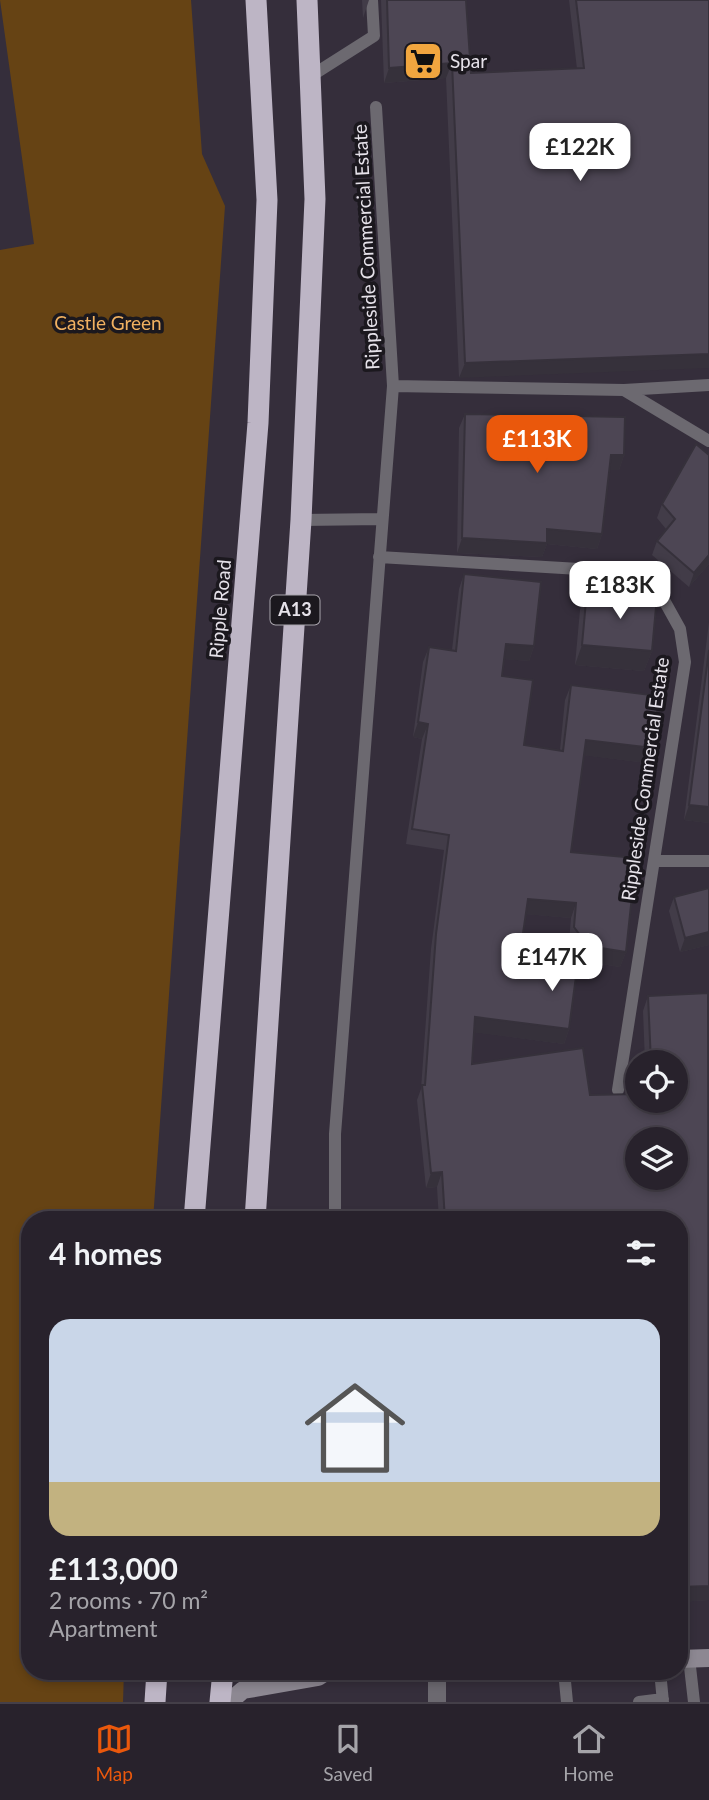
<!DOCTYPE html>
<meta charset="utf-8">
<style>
:root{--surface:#28222c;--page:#302a34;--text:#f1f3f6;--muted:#a5a4a9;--line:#443f48;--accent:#ea580c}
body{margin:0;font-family:Lato,sans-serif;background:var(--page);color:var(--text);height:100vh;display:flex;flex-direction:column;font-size:26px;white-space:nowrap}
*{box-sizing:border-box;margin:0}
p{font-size:23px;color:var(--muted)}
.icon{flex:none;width:38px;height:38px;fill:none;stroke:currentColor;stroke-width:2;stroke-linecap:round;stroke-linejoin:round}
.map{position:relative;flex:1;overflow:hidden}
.side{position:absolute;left:21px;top:1211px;width:667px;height:469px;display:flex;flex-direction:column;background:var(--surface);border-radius:28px;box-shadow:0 4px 10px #0003,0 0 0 2px var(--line)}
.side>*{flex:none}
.controls{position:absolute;left:625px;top:1050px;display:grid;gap:14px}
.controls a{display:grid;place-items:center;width:63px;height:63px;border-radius:50%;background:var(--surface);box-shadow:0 4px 10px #0003,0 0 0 2px var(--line);font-size:35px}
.price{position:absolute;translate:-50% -60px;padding:0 16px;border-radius:14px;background:#fff;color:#222;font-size:23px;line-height:46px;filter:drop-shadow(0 2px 4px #0008)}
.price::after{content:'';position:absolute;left:50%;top:42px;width:21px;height:16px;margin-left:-10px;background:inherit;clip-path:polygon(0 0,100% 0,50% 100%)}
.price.selected{background:var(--accent);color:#fff}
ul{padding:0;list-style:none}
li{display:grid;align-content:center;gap:14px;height:371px;padding:0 28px}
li+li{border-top:2px solid var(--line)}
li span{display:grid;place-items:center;height:217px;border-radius:21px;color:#555}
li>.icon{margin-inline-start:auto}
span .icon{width:126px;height:126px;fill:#fffc;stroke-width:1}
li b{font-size:30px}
h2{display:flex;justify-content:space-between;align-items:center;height:84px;padding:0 28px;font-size:30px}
.tab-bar{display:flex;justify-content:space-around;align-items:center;height:98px;border-top:2px solid var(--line);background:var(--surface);font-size:19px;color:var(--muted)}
.tab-bar a{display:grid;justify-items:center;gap:4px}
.tab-bar .selected{color:var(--accent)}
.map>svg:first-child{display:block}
.green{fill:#664314}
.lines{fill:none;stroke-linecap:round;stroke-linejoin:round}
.lane{stroke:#6c6970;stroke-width:12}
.street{stroke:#6c6970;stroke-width:18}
.secondary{stroke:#8d8892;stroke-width:18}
.highway{stroke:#bdb5c5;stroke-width:21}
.wall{fill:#423c48}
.shaded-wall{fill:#36313b}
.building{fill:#4d4654;stroke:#36313b;stroke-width:2;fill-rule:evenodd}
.labels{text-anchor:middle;stroke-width:7;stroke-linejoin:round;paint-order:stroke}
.shield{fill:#1b181e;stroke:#a9a5ad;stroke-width:2}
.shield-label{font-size:18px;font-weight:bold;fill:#e6e2ea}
.poi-label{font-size:19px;fill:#e6e2ea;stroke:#1b181e;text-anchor:start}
.street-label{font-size:19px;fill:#e6e2ea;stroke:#1b181e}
.park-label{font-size:19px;fill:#f1b161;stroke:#1b181e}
</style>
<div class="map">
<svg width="709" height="1702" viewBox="0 0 709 1702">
<rect width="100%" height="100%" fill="#352e3b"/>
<!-- green -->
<path class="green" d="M0 0H191L202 154 225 206 153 1220H30V1671H124L123 1702H0V250L34 244Z"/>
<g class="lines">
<!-- lane -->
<path class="lane" d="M311 76 374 36 372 0
M393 386 624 390 709 441
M624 390 709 385
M301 520 382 519
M379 557 596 570 632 580 665 602 680 629 685 662 618 1090
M654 861H709
M335 1220V1134L393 386 376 107
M689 1658 694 1702
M564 1671 567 1702
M660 1671 663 1702
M639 1702 663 1699"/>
<!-- street -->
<path class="street" d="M437 1702V1671"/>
<!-- secondary -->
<path class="secondary" d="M679 1659 709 1658
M229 1702 243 1690 318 1677 327 1671"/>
<!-- highway -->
<path class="highway" d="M194 1220 258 423 267 200 256 0
M255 1220 301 520 315 199 307 0
M155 1702 157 1671
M220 1702 223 1671"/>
</g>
<!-- wall -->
<path class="wall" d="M362 0H369L363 18Z
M381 0H466L471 73 577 69 569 0H709L459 378 446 78 384 83Z
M465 414 624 455 619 470H609L602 534 597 549 547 544 542 557 457 553 459 428Z
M709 455V564L689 587 652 555 657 541 666 529 657 518 662 504Z
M464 574 534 646 529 661 504 659 502 676 524 745 560 750 565 700 571 685 653 748 647 763 584 755 571 852 626 952 620 967 583 961 569 942 571 918 526 914 519 961 569 1029 564 1044 474 1032 472 1064 590 1095 676 1101V1062H645L643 1011 648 996 709 998V1600L679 1602V1220H439L437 1187 426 1188 417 1100 421 1089 431 949 444 850 406 844 422 739 413 737 423 662 429 647 452 650 459 589Z
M587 590 652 651 644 671 575 665 580 610Z
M709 622V823L684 820Z
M709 888V945L680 952 669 911 674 897Z"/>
<!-- shaded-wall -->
<path class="shaded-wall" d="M452 63 446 78 384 83 389 68Z
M709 354V368L459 378 465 363Z
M611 455H624L619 470H606Z
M547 529 602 534 597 549 547 544 542 557 457 553 462 538Z
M709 555V564L689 587 694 573Z
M506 644 534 646 529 661 500 659Z
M582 645 652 651 644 671 575 665Z
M418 722 428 724 422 739 413 737Z
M586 740 653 748 647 763 581 755Z
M689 805 709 807V823L684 820Z
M528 899 576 903 571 918 523 914Z
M709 932V945L680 952 685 938Z
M588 946 626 952 620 967 583 961Z
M475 1017 569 1029 564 1044 470 1032Z
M442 1172 437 1187 426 1188 431 1173Z
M709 1586V1600L679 1602V1587Z"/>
<!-- building -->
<path class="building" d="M387 0H466L471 73 584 68 576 0H709V354L465 363 452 63 389 68Z
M465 414 625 417 624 455H611L602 534 547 529V543L462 538Z
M696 444 709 455V555L694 573 657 541 675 519 662 504Z
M464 574 541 582 534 646 506 644 502 676 533 680 524 745 563 751 571 685 659 696 653 748 586 740 571 852 636 858 626 952 588 946 574 927 576 903 528 899 519 961 577 969 569 1029 475 1017 472 1064 583 1048 590 1095 637 1094V1101H676V1062H651L648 996 708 993 709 1586 679 1587V1220H445L442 1172 431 1173 422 1085H425L436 934 449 835 412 829 428 724 418 722 429 647 456 651ZM637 1139H676V1178H637Z
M587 590 657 596 652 651 582 645Z
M709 650V807L689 805Z
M709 888V932L685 938 674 897Z"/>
<!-- icons -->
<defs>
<g id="supermarket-square" transform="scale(2.0125)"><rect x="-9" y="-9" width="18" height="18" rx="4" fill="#f1a63f" stroke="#1b181e"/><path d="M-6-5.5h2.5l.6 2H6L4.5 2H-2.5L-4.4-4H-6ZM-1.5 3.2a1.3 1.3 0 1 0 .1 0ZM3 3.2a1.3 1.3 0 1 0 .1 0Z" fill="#111"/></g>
</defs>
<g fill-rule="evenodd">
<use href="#supermarket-square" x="423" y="61"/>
</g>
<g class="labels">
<!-- shield labels -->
<rect class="shield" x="270.5" y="595.5" width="49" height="29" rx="5"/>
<g class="shield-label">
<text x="295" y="616">A13</text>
</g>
<!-- poi labels -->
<g class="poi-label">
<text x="450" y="68">Spar</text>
</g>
<!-- street labels -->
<g class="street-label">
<text transform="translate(366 247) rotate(-93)" y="7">Rippleside Commercial Estate</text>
<text transform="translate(220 609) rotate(-85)" y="7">Ripple Road</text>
<text transform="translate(645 779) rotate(-82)" y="7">Rippleside Commercial Estate</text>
</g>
<!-- park labels -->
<g class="park-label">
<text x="108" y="330">Castle Green</text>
</g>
</g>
</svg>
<div class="controls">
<a><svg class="icon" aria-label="locate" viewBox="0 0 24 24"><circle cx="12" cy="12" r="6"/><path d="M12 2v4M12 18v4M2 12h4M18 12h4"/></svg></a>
<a><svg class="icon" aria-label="layers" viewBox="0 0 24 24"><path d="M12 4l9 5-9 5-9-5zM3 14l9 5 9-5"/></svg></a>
</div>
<b class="price" style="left:580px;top:183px">£122K</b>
<b class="price selected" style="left:537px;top:475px">£113K</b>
<b class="price" style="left:620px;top:621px">£183K</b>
<b class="price" style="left:552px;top:993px">£147K</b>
<section class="side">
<h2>4 homes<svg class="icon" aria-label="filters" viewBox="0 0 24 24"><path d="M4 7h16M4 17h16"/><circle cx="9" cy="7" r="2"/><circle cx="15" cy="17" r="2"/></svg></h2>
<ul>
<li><span style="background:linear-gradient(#c9d6e8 75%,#c2b280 0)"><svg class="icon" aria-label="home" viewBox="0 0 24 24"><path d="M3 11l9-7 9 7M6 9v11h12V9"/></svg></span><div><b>£113,000</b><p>2 rooms · 70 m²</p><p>Apartment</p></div></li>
</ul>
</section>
</div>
<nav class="tab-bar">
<a class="selected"><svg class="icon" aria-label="map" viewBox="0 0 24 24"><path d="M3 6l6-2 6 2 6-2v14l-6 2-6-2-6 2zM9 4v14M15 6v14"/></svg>Map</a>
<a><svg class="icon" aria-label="saved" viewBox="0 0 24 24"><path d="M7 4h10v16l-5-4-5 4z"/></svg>Saved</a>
<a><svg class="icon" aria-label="home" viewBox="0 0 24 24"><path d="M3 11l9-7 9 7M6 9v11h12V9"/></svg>Home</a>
</nav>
